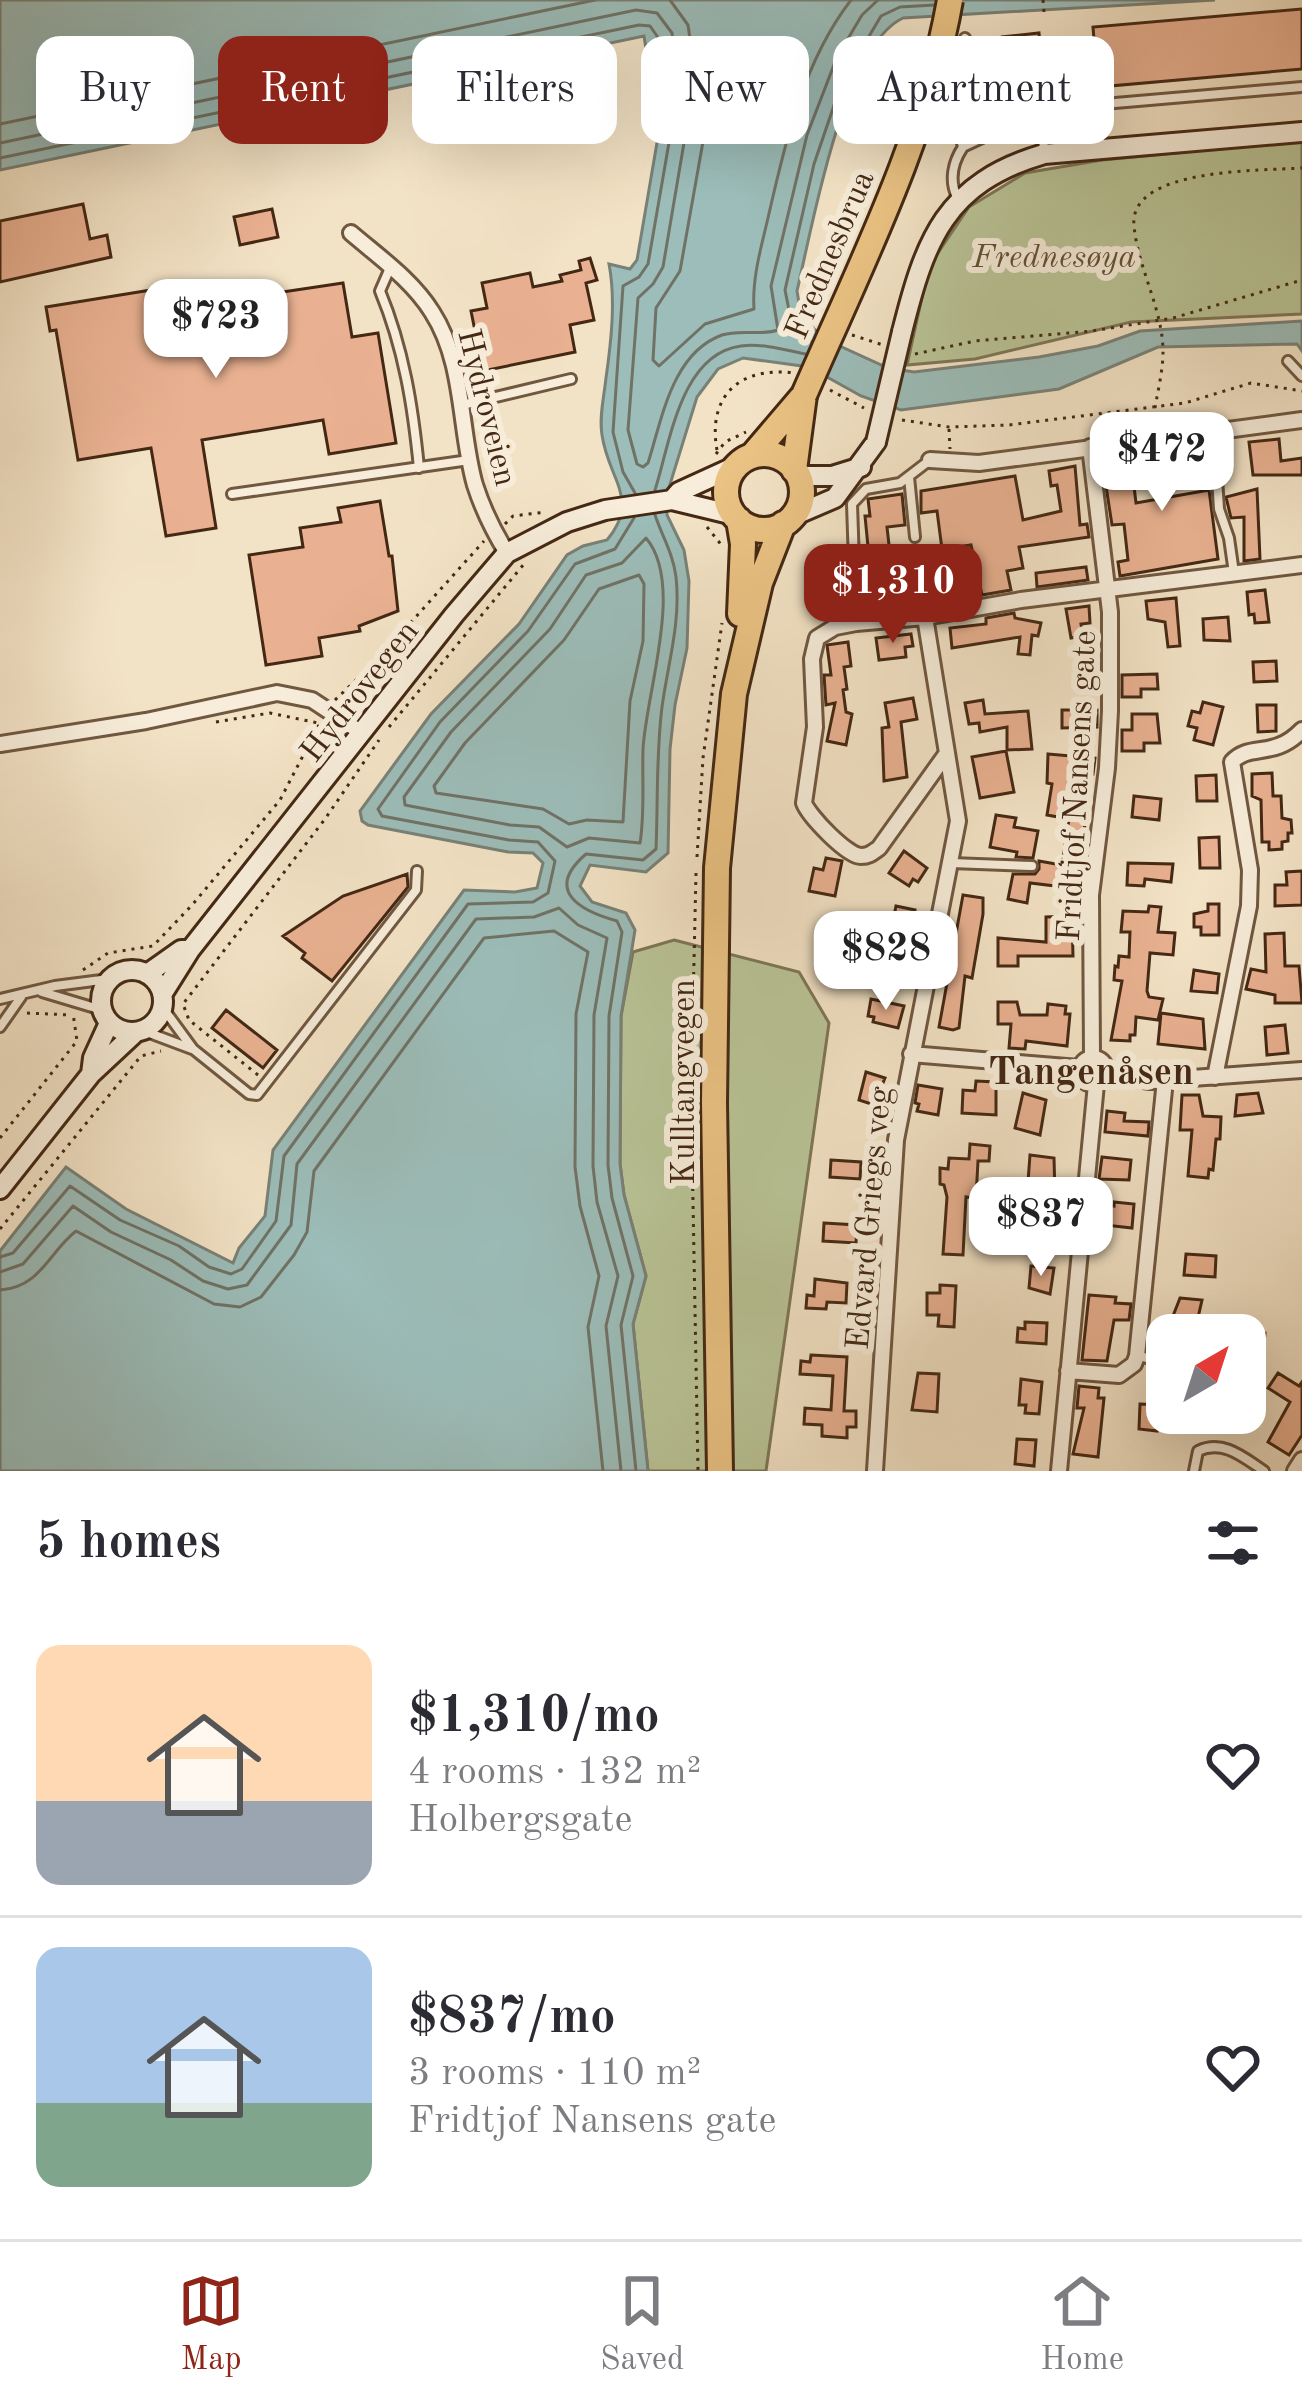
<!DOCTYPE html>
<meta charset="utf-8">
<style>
:root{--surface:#fff;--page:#f2f2f3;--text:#2b2b33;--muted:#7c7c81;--line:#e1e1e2;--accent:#8f2418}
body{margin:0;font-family:"Old Standard TT",serif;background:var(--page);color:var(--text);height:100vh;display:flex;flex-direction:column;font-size:45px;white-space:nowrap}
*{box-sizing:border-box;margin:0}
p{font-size:39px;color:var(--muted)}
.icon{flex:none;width:66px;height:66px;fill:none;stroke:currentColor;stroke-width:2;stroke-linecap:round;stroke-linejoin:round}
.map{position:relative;height:1471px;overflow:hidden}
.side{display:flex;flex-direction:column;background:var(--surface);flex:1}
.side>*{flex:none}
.hud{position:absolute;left:36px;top:36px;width:1230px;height:108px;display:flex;gap:24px}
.needle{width:78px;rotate:39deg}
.buttons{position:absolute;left:1146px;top:1314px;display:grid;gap:24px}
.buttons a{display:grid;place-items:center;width:120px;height:120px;border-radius:24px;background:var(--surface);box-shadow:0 12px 48px #0002;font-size:60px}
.price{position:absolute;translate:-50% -102px;padding:0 27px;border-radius:24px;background:#fff;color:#222;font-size:39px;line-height:78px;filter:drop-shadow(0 3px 6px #0008)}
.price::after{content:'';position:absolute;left:50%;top:72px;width:36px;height:27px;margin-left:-18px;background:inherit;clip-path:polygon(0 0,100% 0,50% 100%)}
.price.active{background:var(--accent);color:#fff}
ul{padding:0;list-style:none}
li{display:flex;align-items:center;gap:36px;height:300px;padding:0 36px}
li+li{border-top:3px solid var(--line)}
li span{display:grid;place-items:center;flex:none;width:336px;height:240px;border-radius:24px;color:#555}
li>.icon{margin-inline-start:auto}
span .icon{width:144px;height:144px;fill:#fffc;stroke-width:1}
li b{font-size:51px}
h2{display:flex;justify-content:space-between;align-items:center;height:144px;padding:0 36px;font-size:51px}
.tag{padding:0 42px;border-radius:24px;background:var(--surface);box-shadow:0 12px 48px #0002;font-size:42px;line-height:108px}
.tag.active{background:var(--accent);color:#fff}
.menu{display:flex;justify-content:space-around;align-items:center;height:168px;border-top:3px solid var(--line);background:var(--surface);font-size:33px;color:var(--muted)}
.menu a{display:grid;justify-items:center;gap:6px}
.menu .active{color:var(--accent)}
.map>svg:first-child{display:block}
.green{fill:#b9c497;stroke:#7e7656;stroke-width:3}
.water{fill:#9cbdb9;stroke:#798177;stroke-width:3}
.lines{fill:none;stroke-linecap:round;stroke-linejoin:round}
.shore{stroke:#707266;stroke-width:3}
.building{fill:#e9b191;stroke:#442814;stroke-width:3}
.lane-casing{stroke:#705740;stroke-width:14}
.street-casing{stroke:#705740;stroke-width:20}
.secondary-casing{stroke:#442814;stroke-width:24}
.highway-casing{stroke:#442814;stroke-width:30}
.path{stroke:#442814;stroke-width:3;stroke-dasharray:3 6;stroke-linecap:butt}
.lane{stroke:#f7edda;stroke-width:8}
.street{stroke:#f7edda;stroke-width:14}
.secondary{stroke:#f7edda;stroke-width:18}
.highway{stroke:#eac283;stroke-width:24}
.secondary-bridge-casing{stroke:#442814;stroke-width:24;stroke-linecap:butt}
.highway-bridge-casing{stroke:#442814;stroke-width:30;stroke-linecap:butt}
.secondary-bridge{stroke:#f7edda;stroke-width:18}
.highway-bridge{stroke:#eac283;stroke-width:24}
.labels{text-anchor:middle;stroke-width:12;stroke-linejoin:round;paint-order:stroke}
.street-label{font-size:33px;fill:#442814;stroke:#f7edda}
.park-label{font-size:33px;font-style:italic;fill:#614f35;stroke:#f7edda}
.quarter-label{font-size:39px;font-weight:bold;fill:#442814;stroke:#f7edda}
</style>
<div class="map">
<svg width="1302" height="1471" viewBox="0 0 1302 1471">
<rect width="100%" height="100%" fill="#f3e3c6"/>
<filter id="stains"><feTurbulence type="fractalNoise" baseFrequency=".00167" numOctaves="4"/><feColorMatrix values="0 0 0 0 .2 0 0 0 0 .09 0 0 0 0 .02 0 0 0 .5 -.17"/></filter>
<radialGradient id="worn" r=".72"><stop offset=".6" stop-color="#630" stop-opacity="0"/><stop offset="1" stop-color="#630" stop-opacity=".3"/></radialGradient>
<!-- green -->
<path class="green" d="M1302 141V314L1131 322 975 359 907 365 929 266 969 207 1025 173 1102 160Z
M674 940 799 972 829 1023 766 1471H648L633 1324 646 1276 624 1195 620 1164 621 1016 633 952Z"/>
<!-- water -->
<path class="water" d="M0 0H1215L903 18C843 46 812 228 797 291L800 309 814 329 831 342 888 368 914 372 1039 357 1098 346 1140 331 1302 321V351L1297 344 1158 347 1059 389 901 410 861 396 809 367 743 358 718 369 697 397 667 494V515L684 550 689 581 687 648 675 705 670 749 668 853 646 872 590 865 580 886 592 902 626 913 635 930 621 1016 620 1164 624 1195 646 1276 633 1324 648 1471H0V1251L66 1167 126 1209 233 1263 239 1248 265 1216 273 1150 464 890 515 892 537 888 543 863 533 853 508 852 368 825 362 821 360 811 431 714 519 624 567 555 583 546 607 540C641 500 608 479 602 435 599 417 604 397 606 378 611 343 616 300 609 264L630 269 637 260 659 131 644 36 0 170Z"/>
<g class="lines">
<!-- shore -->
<path class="shore" d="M670 0 688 25 704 136 680 271 656 308 653 360 659 366 705 324 754 309C752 278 761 248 768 218 785 143 803 62 851 0
M0 124 595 0
M0 143 636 10 657 13 672 33 686 131 663 267 653 284 638 298 628 430 637 464 643 467 648 463C662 419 672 353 722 335 741 329 761 336 778 330L771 286 807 135 837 57 862 15 878 0
M0 158 639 25 650 26 657 36 671 131 648 264 639 277 623 286 613 432 623 472 635 493
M811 342 790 315 785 290 814 164 842 82 881 16 900 7 934 5
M655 490C670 444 680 354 741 346 761 343 786 350 806 354
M646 538C685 584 646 692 643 749 642 780 645 813 640 843L589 838 567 847 539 827 510 825 405 805 404 797 451 732 550 629 586 575 622 563Z
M639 575 644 584 643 641 630 701 623 822 587 820 569 824 543 809 436 793 434 786 465 743 564 640 599 589Z
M0 1257 13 1253 70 1186 120 1220 179 1246 209 1267 231 1274 242 1269 276 1221 284 1156 468 904 533 902 548 893 555 861 538 842 509 840 382 816 378 809 440 722 528 631 575 564 615 549 634 518
M0 1272 23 1264 73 1206 111 1232 171 1260 203 1281 228 1289 247 1285 291 1225 297 1164 476 919 534 917 559 908 578 925 607 938 594 1015 593 1166 597 1202 618 1276 606 1326 621 1471
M0 1290C40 1288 49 1252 76 1231L214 1304 240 1307 261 1297 294 1255 307 1232 314 1171 484 938 554 931 588 952 576 1014 575 1167 580 1206 599 1276 588 1327 603 1471
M636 1471 621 1325 633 1276 612 1198 608 1165 609 1016 622 932 617 921C581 911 543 891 586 854L643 860 656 849C658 802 656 754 662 707 668 663 681 622 676 577 673 553 662 536 655 515"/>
</g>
<!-- building -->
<path class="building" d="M1302 9V69L1098 87 1093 27Z
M1039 33 1044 84 989 89 992 80 980 77 985 55 997 57 1002 37Z
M83 204 90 239 107 235 111 257 0 282V221Z
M272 209 278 237 240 245 234 217Z
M590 258 597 280 586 283 594 320 570 325 575 352 483 371 471 311 487 308 482 283 530 273 533 287 562 281 560 275 581 270 579 261Z
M343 283 352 337 378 333 396 443 329 454 323 420 202 440 216 528 166 536 151 448 78 460 56 330 50 331 46 307 151 290 155 311Z
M1279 439 1281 461 1302 458V475H1253L1249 442Z
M1205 447 1207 472 1133 478 1136 503 1209 490 1218 559 1120 576 1118 562 1128 560 1124 524 1112 525 1106 486 1112 485 1108 460Z
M1075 466 1080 525 1087 524 1089 537 1019 547 1023 568 1007 571 1011 590 982 595 971 545 942 549 937 511 921 513V491L1015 476 1023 520 1061 511 1057 485 1051 486 1049 471Z
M1257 489 1260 559 1244 561V517L1231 518 1226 497Z
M902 494 905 525 887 527 890 554 869 557 865 516H870L868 499Z
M380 501 389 556H392L398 611 359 626 360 631 319 638 322 656 266 665 249 555 303 547 300 528 341 522 338 508Z
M900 556 904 589 923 586 926 604 877 608 874 588 886 587 883 559Z
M1086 567 1088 580 1037 587 1036 573Z
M1265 590 1269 622 1255 623 1254 614 1249 615 1247 592Z
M1176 598 1180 646 1168 647 1165 622 1148 619 1146 601Z
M1089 606 1090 623 1081 624 1083 636 1071 638 1066 609Z
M1014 613 1015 618 1041 623 1038 636 1032 635 1030 655 1018 654 1020 637 952 648 950 628 986 624V618Z
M1228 617 1230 641 1204 640 1203 619Z
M911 634 913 646 905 647 906 657 879 660 876 638Z
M848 642 851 666 844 667 847 689 843 690 846 712 852 714 846 745 827 741 835 703 826 705 824 675H831L827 645Z
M1276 661 1277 681 1254 682 1253 662Z
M1157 674 1158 689H1141V697H1122V675Z
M913 698 917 719 901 722 907 777 884 781 882 728 889 727 885 703Z
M983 700 985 714 1028 711 1032 749 1007 750V727L980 732 979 723 969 724 965 703Z
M1203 702 1223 707 1213 745 1194 740 1197 728 1188 726 1192 711 1200 713Z
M1257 705H1276V731L1258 732Z
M1062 710H1097V727L1062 728Z
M1132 714H1157L1160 743H1144V751H1122V730H1132Z
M1006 751 1014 792 980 798 972 757Z
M1048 754 1095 758 1093 774 1085 773 1080 798 1089 800 1079 860 1063 857 1069 819 1047 815 1052 784 1047 783Z
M1272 773 1273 796H1281L1282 818 1291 820 1292 833H1288V841L1282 842V849L1269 850V842H1262L1261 800 1252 796V774Z
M1216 775 1217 801H1197L1196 776Z
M1134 796 1161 799 1159 820 1132 817Z
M996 815 1016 818 1014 827 1038 831 1033 858 1016 857 1017 852 990 847Z
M1219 837 1220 868H1200L1199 838Z
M904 851 927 868 918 882 913 879 909 886 889 873Z
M826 858 842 861 835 896 809 891 814 868 823 870Z
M1039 861 1067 866 1064 887 1030 883 1027 903 1008 899 1013 874H1035L1039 869Z
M1128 863 1173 864 1171 882 1145 879 1144 886 1127 885Z
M1302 871V905L1275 906V885H1287L1286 872Z
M407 874 408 887 332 981 302 958 305 953 283 936 343 896Z
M963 895 983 898V914L972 978 965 976 959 1028 953 1030 939 1027Z
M1208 904H1219V935H1201V927H1194V914L1208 911Z
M896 906 915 910 908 944 889 940Z
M1149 906 1161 907 1158 932 1175 933 1173 955 1150 953 1147 991 1149 997 1163 999 1158 1020 1136 1017 1135 1035H1130V1041L1111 1040 1122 981 1114 980 1115 966 1118 967 1119 956 1129 957 1130 932H1121L1123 911 1148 912Z
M1072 916 1073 956H1018V966H998V938L1046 942V917Z
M1284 933 1285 966H1299L1302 1003H1275V995L1246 989 1251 969 1266 972 1265 934Z
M1194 970 1219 974 1217 993 1191 991Z
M871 999 904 1006 898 1028 873 1022 874 1017 868 1016Z
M998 1002H1017L1020 1015H1047L1048 1004 1066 1006 1065 1014H1070L1067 1046 1026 1041 1025 1049 1009 1048 1011 1024H998Z
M226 1010 277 1050 263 1068 212 1028Z
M1161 1013 1203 1019 1205 1049 1158 1044Z
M1285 1025 1288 1053 1267 1055 1265 1027Z
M866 1072 885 1078 874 1105 859 1100Z
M976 1081 996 1082V1115L962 1113 963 1090 975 1091Z
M918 1085 942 1089 938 1115 917 1111 919 1104 915 1103Z
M1023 1093 1046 1100 1040 1135 1015 1128Z
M1258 1093 1263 1113 1235 1116 1237 1095Z
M1182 1095H1199L1203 1116 1221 1117 1220 1139H1216L1213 1170 1209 1169 1208 1178 1188 1176 1192 1130H1180Z
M1107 1111 1125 1113 1124 1121 1149 1122 1148 1136 1105 1132Z
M970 1144 990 1146 989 1161H978L976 1198 966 1197 963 1255 943 1254 947 1197 944 1185 940 1184V1168L948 1169 949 1158 969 1159Z
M1030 1155 1054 1158 1056 1234 1034 1232 1037 1183 1028 1182Z
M1102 1157 1131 1160 1129 1180 1099 1179Z
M831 1160 861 1162 860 1179 830 1177Z
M1114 1202 1134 1204 1132 1228 1096 1224 1097 1204 1114 1206Z
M824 1223 857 1225 856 1243 823 1241Z
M1186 1254 1216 1256 1215 1277 1184 1275Z
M1031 1266 1054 1268 1050 1294 1029 1288Z
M815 1279 847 1283 846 1303 827 1302 826 1309 806 1308 807 1295 814 1296Z
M940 1285 956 1286 954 1327 938 1326 939 1315H927V1293H940Z
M1089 1295 1116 1297 1115 1303 1131 1304 1129 1320H1114L1107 1361 1082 1360Z
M1180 1298 1202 1300 1197 1322 1171 1321Z
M1025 1322 1047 1323 1046 1344 1017 1342 1018 1328 1025 1329Z
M1253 1332 1265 1333 1262 1362 1245 1361V1341H1252Z
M811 1355 847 1357 844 1411H856V1427H847V1438L822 1436V1425L804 1424 805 1408 831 1410 833 1376 800 1374 801 1361 810 1362Z
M918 1373 939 1374 937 1412 912 1410Z
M1278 1373 1299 1386 1302 1382V1435L1289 1455 1268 1442 1290 1402 1268 1388Z
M1021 1379 1042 1382 1039 1414 1025 1413 1026 1405H1019Z
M1079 1386 1099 1388 1098 1398H1104L1098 1457 1073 1454 1084 1408H1077Z
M1140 1404 1159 1405 1157 1431 1139 1429Z
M1017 1439 1036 1440 1034 1466 1015 1464Z"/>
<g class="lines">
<!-- lane casing -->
<g class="lane-casing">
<path id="lane" d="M1071 48 1080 106
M1042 114 1044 153
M963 147C952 109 951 76 965 38
M957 197C949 180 953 162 963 147L1008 126 1080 106 1302 87
M390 268 380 291C404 349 413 407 419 468
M1288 361 1302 376
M462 405 571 379
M1214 433 1219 509 1229 538 1234 573
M909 477 915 537
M232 494 469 460
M856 621 852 504 866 489 900 483 930 460
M951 863 1032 866
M42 992 102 1010
M0 999 55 986 109 979
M163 1008 193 1049 249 1094 257 1095 416 890 417 871
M0 1027 21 997
M144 1031 192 1049
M1139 1356 1167 1363
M1194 1471 1198 1451C1223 1439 1243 1457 1264 1471"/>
</g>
<!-- street casing -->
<g class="street-casing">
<path id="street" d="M351 233C379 257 412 280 432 312 465 363 459 429 475 485 483 510 494 532 507 553
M1090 447 1110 612V711L1107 768 1091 895 1092 1057
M930 460 979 463 1302 420
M0 744 146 721 277 693 312 700 362 733
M947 753 879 848C873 852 870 856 861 856 847 856 809 816 804 803L815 727 812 659 817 638 835 627 856 623 925 617 1021 600 1302 565
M911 1054 1079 1068
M1080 1071a13 13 0 1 1 26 0a13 13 0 1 1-26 0Z
M1106 1074 1150 1081 1302 1070
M1215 1077 1249 906 1250 870 1232 762C1250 742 1273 760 1302 730
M1068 1371 1119 1375 1134 1364 1137 1356 1165 1080
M875 1471 896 1140 958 821 925 617
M1059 1471 1096 1084
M1295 1471 1302 1460"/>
</g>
<!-- secondary casing -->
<g class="secondary-casing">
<path id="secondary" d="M902 332C925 240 945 183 1044 154L1302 132
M798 476H832L861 467
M672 500 734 515
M793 516 835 498 876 442
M101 1001a31 31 0 1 1 62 0a31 31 0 1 1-62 0Z
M147 974 181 950H190
M163 993 190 950 454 615 507 553 567 522 605 510 672 500 679 492 736 466
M91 1074 93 1058 109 1023
M0 1189 91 1074 135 1033"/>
</g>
<!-- highway casing -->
<g class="highway-casing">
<path id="highway" d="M726 492a38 38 0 1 1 76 0a38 38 0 1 1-76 0Z
M752 456 804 395
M794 470 804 395
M739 520 743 544 740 614
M720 1471 714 1103 717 868 734 694 760 583 783 524"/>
</g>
<!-- path -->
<path class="path" d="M1043 0 1044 12
M852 335 883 345
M915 354 975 341 1092 331 1173 318 1302 280
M830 390 864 408
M1155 408C1158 390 1163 370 1163 352 1163 309 1138 269 1134 226 1128 167 1263 171 1302 168
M1109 413 1112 433
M902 420 949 427 1009 425 1185 403 1251 383 1302 391
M949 429 950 449
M717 450C707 395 741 366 794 373
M716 454 725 442 746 432
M505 524 513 516 546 512
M707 527 723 547
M335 700 377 660 484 541
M216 722 270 713 318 723
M389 727 524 564
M697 857 703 758 722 623
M696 873 691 1094 698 1471
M83 970 108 953 153 946 193 904 280 800 320 723
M27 1013 71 1015
M258 1075 189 1020 183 1004 325 819 379 740
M0 1138 77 1041 73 1013
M0 1229 141 1056 161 1051"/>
<!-- lane -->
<use href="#lane" class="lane"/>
<!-- street -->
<use href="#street" class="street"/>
<!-- secondary -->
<use href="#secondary" class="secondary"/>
<!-- highway -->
<use href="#highway" class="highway"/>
<!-- secondary-bridge casing -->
<g class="secondary-bridge-casing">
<path id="secondary-bridge" d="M876 442 902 332"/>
</g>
<!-- highway-bridge casing -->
<g class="highway-bridge-casing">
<path id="highway-bridge" d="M804 395C859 268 926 138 950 0"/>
</g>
<!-- secondary-bridge -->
<use href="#secondary-bridge" class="secondary-bridge"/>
<!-- highway-bridge -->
<use href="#highway-bridge" class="highway-bridge"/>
</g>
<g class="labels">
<!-- street labels -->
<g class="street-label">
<text transform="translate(828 254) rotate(-67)" y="12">Frednesbrua</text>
<text transform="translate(489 407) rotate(76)" y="12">Hydroveien</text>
<text transform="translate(358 690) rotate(-52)" y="12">Hydrovegen</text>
<text transform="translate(1075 786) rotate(-87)" y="12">Fridtjof Nansens gate</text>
<text transform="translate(682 1082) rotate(-90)" y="12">Kulltangvegen</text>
<text transform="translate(867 1218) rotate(-85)" y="12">Edvard Griegs veg</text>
</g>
<!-- park labels -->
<g class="park-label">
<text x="1054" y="267">Frednesøya</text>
</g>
<!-- quarter labels -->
<g class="quarter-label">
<text x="1091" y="1084">Tangenåsen</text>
</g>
</g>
<rect width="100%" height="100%" filter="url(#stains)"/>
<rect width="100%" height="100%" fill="url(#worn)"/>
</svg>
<div class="buttons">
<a><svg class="needle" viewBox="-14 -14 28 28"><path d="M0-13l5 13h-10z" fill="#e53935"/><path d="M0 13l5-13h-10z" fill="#7c7c81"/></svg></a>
</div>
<b class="price" style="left:216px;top:381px">$723</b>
<b class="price" style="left:1162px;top:514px">$472</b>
<b class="price active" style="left:893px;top:646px">$1,310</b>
<b class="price" style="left:886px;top:1013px">$828</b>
<b class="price" style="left:1041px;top:1279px">$837</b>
<div class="hud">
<a class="tag">Buy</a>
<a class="tag active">Rent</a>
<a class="tag">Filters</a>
<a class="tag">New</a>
<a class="tag">Apartment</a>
</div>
</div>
<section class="side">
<h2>5 homes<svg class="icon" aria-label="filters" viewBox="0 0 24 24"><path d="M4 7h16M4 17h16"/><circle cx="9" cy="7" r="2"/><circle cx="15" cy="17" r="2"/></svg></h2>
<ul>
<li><span style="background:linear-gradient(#ffd9b3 65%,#9aa5b1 0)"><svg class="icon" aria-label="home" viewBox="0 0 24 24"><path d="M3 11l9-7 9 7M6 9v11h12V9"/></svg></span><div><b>$1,310/mo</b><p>4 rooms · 132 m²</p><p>Holbergsgate</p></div><svg class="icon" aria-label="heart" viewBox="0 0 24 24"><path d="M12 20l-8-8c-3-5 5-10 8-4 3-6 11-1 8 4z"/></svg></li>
<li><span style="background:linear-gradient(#a9c7e8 65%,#7fa58c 0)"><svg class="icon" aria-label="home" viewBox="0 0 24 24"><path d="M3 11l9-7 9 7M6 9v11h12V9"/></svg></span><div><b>$837/mo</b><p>3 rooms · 110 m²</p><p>Fridtjof Nansens gate</p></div><svg class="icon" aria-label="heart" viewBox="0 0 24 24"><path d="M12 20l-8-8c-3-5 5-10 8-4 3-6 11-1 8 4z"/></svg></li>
</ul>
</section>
<nav class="menu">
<a class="active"><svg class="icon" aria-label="map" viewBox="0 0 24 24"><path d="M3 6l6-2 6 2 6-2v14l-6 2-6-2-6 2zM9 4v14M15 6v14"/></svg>Map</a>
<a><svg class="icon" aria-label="saved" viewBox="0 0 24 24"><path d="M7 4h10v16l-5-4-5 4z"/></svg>Saved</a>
<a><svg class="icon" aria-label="home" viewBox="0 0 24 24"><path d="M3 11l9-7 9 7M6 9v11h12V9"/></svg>Home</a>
</nav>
